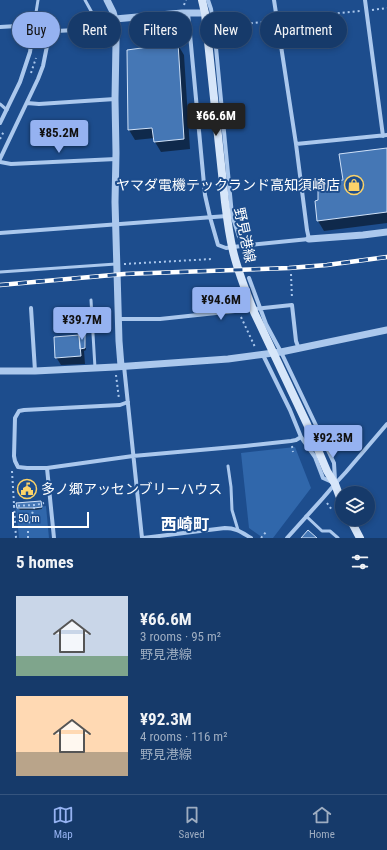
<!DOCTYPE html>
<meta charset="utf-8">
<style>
:root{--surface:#163a6a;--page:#234572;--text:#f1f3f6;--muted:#9eadc1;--line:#35547e;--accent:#95b2f1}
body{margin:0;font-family:"Roboto Condensed","Noto Sans JP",sans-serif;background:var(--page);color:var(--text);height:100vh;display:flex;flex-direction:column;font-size:15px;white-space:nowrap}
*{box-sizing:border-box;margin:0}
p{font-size:13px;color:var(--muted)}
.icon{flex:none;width:22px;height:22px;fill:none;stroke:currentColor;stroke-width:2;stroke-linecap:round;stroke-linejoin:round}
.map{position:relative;height:538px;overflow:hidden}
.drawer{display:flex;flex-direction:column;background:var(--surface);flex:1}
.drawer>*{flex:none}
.hud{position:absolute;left:12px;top:12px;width:363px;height:36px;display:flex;gap:8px}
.fabs{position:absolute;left:335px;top:486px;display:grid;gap:8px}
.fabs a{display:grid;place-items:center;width:40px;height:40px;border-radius:50%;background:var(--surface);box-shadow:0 2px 6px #0003,0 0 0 1px var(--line);font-size:20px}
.scale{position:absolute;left:12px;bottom:10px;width:77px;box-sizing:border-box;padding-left:4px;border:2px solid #fff;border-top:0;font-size:11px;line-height:14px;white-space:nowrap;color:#fff;-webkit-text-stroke:3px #1d4d8d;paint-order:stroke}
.price{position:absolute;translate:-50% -34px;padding:0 9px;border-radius:4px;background:var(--accent);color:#111;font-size:13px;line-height:26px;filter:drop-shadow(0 1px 2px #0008)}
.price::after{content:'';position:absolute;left:50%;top:24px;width:12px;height:9px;margin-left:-6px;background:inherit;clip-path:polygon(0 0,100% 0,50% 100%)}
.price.selected{background:#222;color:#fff}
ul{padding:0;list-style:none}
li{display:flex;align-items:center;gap:12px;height:100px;padding:0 16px}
li span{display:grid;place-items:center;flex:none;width:112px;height:80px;border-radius:0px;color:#555}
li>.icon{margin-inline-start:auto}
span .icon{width:48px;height:48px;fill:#fffc;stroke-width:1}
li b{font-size:17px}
h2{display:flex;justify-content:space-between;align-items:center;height:48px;padding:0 16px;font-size:17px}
.chip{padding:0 14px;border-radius:18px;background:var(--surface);box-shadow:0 2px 6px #0003,0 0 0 1px var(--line);font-size:14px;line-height:36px}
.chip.selected{background:var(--accent);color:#111}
.tab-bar{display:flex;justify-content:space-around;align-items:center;height:56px;border-top:1px solid var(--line);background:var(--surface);font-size:11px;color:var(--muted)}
.tab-bar a{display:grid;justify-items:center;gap:2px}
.tab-bar .selected{color:var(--accent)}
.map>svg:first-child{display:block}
.green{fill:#3067ab}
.shadow{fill:#0007}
.building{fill:#4577b5;stroke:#d0e2f9}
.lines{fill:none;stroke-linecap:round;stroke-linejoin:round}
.path{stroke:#abc8ed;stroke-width:2;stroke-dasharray:2 3;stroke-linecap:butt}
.service{stroke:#abc8ed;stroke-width:3}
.minor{stroke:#abc8ed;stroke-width:4}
.tertiary{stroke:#abc8ed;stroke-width:7}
.secondary{stroke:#d7e6f9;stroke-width:8}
.rail-casing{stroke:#fff;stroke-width:4.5}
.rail{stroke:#1d4d8d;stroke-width:3;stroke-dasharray:9;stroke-linecap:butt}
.labels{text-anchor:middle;stroke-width:4;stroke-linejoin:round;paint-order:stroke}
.poi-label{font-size:14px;fill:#fff;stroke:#1d4d8d;text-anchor:end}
.street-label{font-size:14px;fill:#fff;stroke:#1d4d8d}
.quarter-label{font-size:16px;font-weight:bold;fill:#fff;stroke:#1d4d8d}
</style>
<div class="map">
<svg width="387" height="538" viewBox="0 0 387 538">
<rect width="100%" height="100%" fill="#1d4d8d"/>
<!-- green -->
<path class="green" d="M295 447 311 488 273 538H263L249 528 241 453Z
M46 506 49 538H19L16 508H34Z"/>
<!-- shadow -->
<path class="shadow" d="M178 45 184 55 190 149 161 152 155 142V138L135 140 129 130 128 50Z
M387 149V223L324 231 318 221 316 201H320Z
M84 335 85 337 86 350 84 351 85 364 61 365 56 357Z
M40 502 42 504V509L36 510H20L18 508Z"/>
<!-- building -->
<path class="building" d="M178 43 184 139 154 142 152 128 128 130 127 50Z
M387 148V212L317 221 315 201 318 200V186L324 183 343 180 339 154Z
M85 334V348L80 349 79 335Z
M79 335 81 356 55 358 54 337Z
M41 501 42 507 34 508H17L16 503Z
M308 530 317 538H301Z"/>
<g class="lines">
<!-- path -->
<path class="path" d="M184 5 186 0
M372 10 387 8
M283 19 360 11
M221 27 270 21
M31 73 36 58
M0 139 4 131
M124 264 212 259
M291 274 292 299
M241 317 255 347
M116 375 119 399
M292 446 293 452
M12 471 16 538
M327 503 332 510
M13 506 35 505 44 503
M28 538V526L35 505
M261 538 266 532"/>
<!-- service -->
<path class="service" d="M85 0 101 29
M34 25 38 0
M0 104 7 110
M0 272 116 264
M91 300 95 368
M228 466 231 487 232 510 238 530
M306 516 322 531H330L338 538"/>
<!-- minor -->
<path class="minor" d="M365 0 383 136
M188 13 205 195 210 217 218 245 226 248 249 245 239 237 232 215 214 27 211 9 208 0
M0 27 34 25 30 52 20 82 0 123
M27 103 39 104 115 99
M296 144 387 135
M0 159 38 79 43 66 49 36 56 31 116 28
M0 162 11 164 116 159
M0 233 227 216
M249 245 309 239 307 230 296 144 274 0
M249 278 266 324 281 352 334 463 335 480
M31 308 35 371
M119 319H160L292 305 296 341 299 349
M263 355 290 410 301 437 315 457 323 478 332 482
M124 366 142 538
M47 468H27L18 467 15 461 14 456 15 418 19 411 24 410 120 405 128 402
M54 538 47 468 133 456 245 446 291 441 296 440 301 437
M143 538 225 528C236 528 241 532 251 538
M287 538 323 498 335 484 346 472 387 424"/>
<!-- tertiary -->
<path class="tertiary" d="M107 0 113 12 115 19
M309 239 363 235 387 232
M121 366 119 341 115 202 116 153 115 99 116 42V28L115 19 182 13H205
M0 371H35L115 367 228 359 281 352 387 330"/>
<!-- secondary -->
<path class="secondary" d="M202 0 205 13 225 202C227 218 229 234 233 251 238 272 246 292 254 312L307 424 327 471 335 484 342 503
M350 519 360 538"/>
<!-- rail casing -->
<g class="rail-casing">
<path id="rail" d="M0 285 124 274 289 268 327 265 387 257"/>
</g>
<!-- rail -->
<use href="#rail" class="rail"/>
</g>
<!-- icons -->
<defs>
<g id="shop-ring" transform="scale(1)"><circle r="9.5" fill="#1d4d8d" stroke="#fcd369" stroke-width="1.5"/><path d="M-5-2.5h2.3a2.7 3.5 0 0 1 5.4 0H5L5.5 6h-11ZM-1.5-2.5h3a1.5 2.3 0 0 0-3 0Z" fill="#fcd369"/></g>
<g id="civic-ring" transform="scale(1)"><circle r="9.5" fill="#1d4d8d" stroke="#fcd369" stroke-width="1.5"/><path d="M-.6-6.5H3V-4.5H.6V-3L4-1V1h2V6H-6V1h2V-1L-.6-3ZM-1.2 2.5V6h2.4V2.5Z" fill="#fcd369"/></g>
</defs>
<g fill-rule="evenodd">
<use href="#shop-ring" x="354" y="185"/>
<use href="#civic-ring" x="27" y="489"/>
</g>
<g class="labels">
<!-- poi labels -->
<g class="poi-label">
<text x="340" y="190">ヤマダ電機テックランド高知須崎店</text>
<text x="41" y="494" text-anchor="start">多ノ郷アッセンブリーハウス</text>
</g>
<!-- street labels -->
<g class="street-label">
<text transform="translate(245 235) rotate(78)" y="5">野見港線</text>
</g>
<!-- quarter labels -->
<g class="quarter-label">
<text x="185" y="530">西崎町</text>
</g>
</g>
</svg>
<div class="fabs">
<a><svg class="icon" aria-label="layers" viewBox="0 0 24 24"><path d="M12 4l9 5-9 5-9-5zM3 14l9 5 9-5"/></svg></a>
</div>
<div class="scale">50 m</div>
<b class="price selected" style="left:216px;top:137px">¥66.6M</b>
<b class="price" style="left:59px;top:154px">¥85.2M</b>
<b class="price" style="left:221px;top:321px">¥94.6M</b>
<b class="price" style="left:82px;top:341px">¥39.7M</b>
<b class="price" style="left:333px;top:459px">¥92.3M</b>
<div class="hud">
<a class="chip selected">Buy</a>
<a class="chip">Rent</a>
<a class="chip">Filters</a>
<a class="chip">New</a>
<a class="chip">Apartment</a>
</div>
</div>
<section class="drawer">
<h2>5 homes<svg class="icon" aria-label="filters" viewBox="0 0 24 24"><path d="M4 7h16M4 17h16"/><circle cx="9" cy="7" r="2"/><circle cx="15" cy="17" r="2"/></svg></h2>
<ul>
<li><span style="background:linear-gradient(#c9d6e8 75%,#7fa58c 0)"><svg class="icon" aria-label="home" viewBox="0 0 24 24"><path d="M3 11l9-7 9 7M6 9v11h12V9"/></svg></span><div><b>¥66.6M</b><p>3 rooms · 95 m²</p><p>野見港線</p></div></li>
<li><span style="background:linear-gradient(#ffd9b3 70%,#b9a48a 0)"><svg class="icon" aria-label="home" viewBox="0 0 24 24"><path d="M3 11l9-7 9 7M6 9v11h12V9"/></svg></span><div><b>¥92.3M</b><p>4 rooms · 116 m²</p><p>野見港線</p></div></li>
</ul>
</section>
<nav class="tab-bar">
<a class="selected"><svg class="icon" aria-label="map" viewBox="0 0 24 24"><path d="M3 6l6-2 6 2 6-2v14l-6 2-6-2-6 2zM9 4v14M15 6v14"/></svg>Map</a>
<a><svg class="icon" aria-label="saved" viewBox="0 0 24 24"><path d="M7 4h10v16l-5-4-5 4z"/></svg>Saved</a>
<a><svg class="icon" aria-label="home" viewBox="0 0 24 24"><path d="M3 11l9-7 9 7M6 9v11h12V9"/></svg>Home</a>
</nav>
